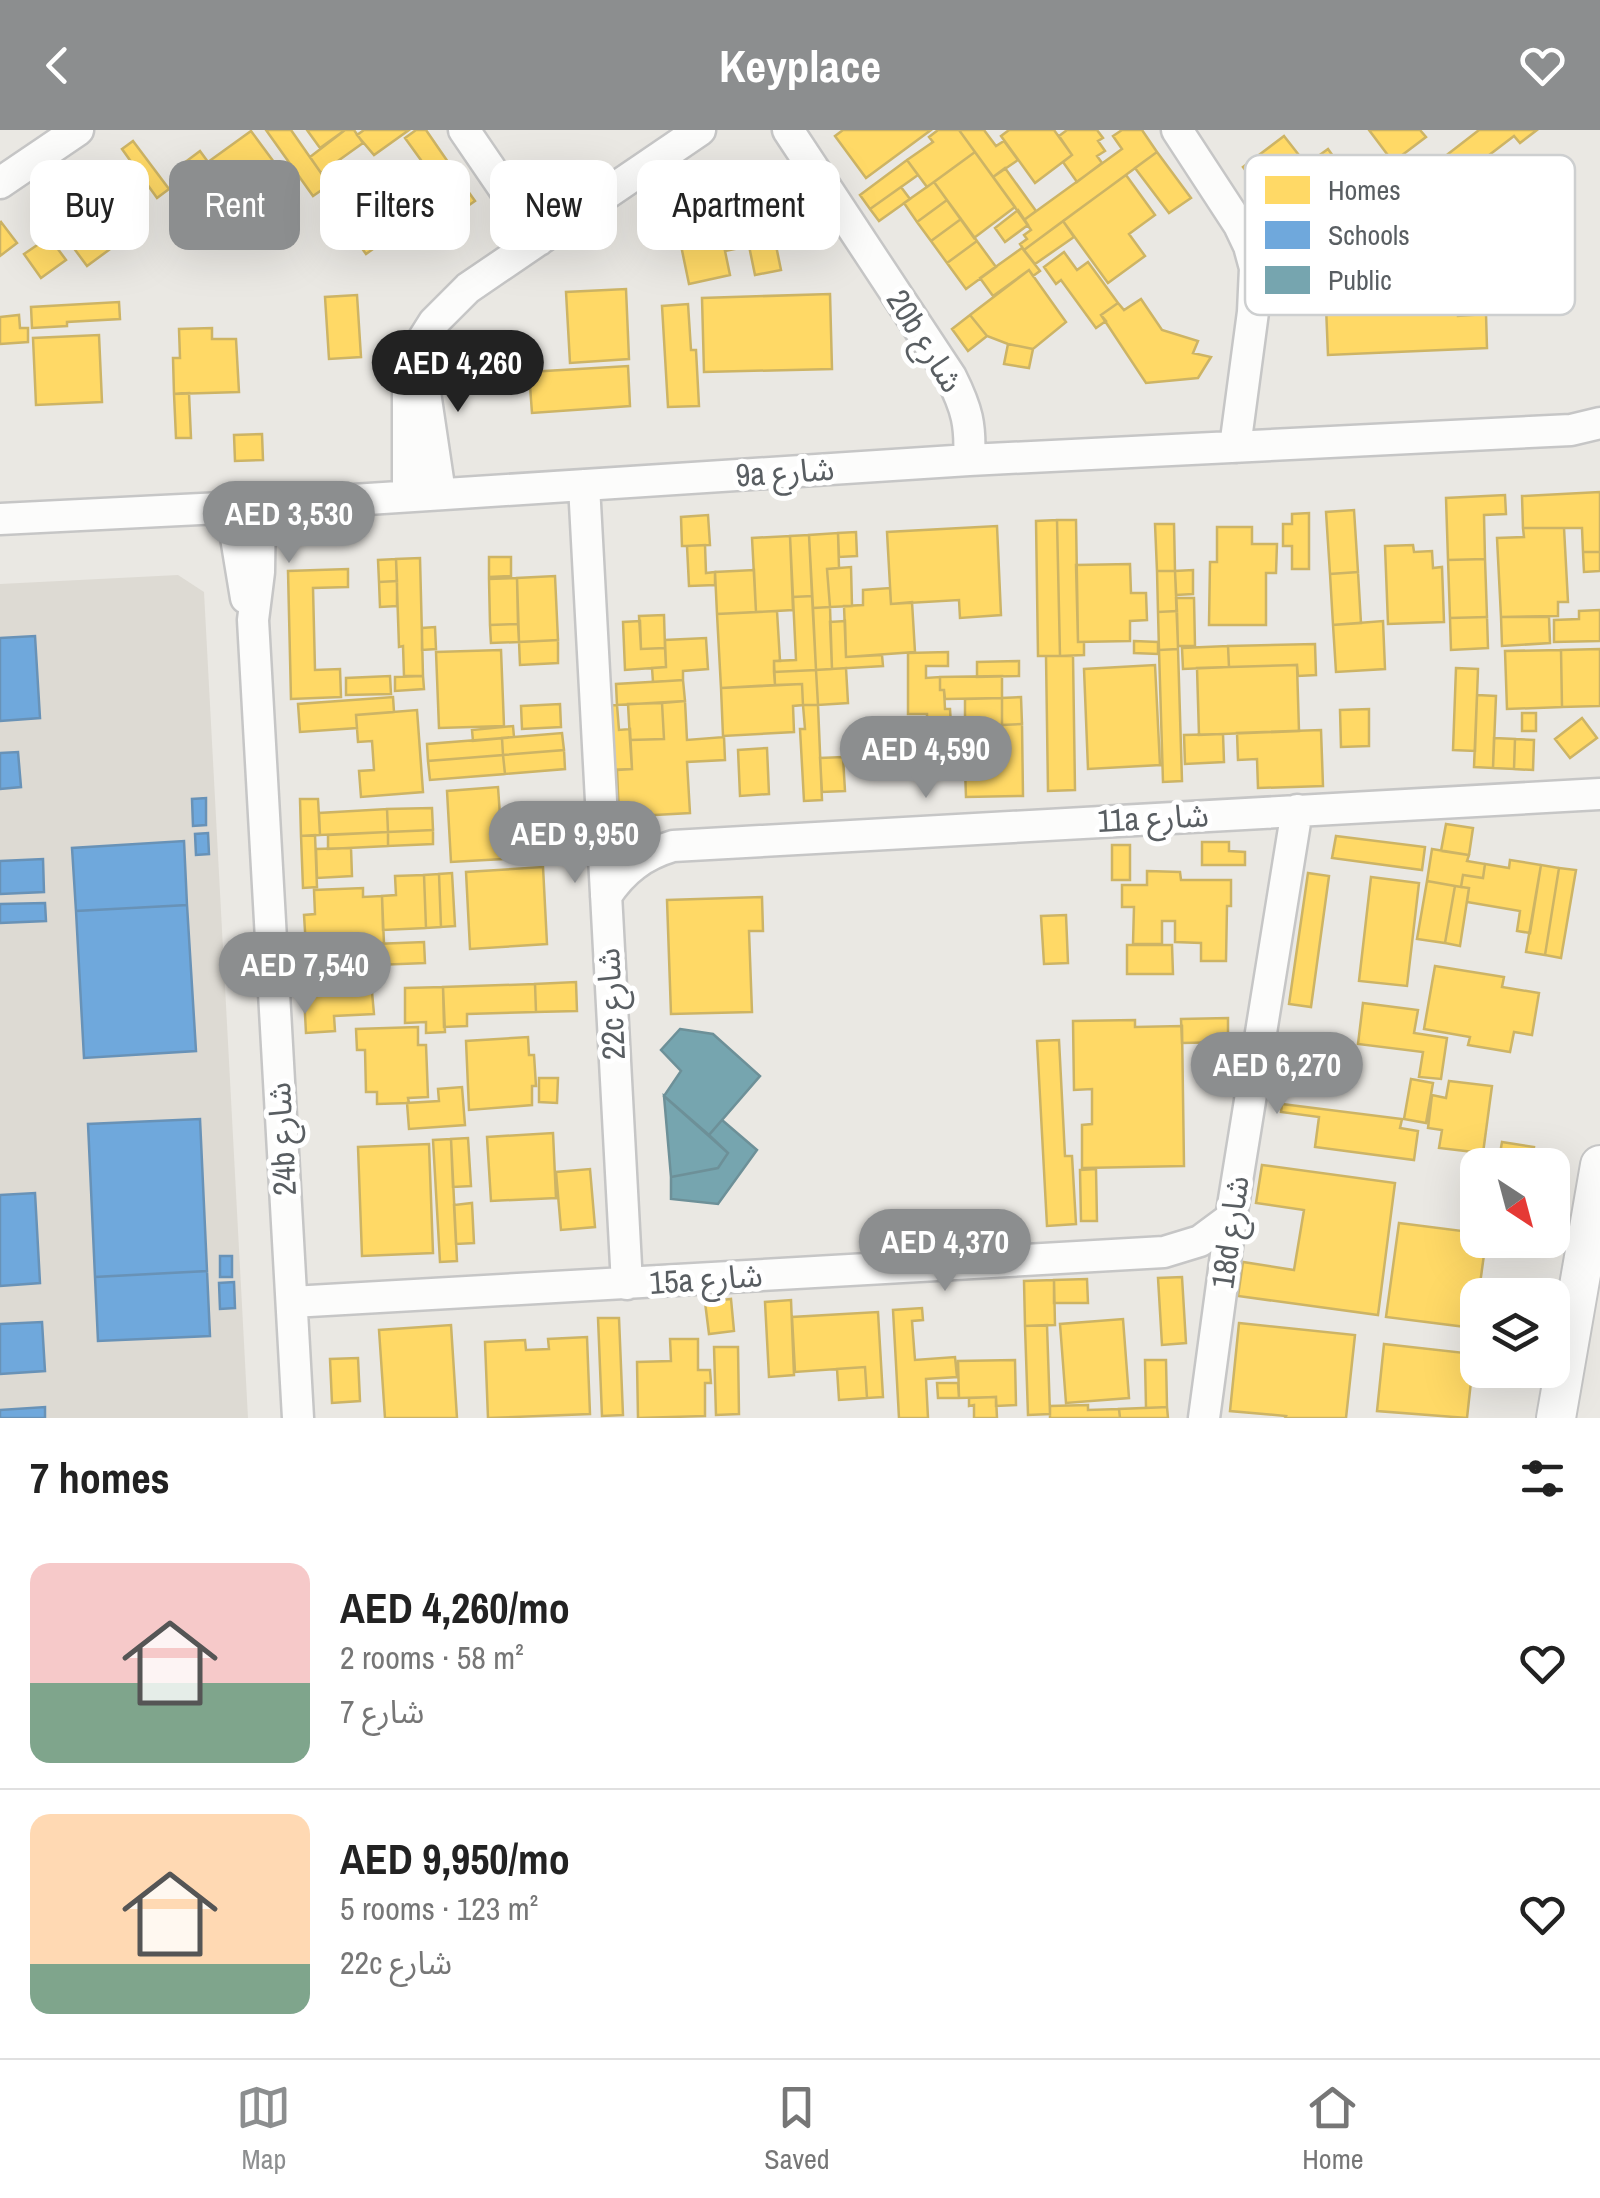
<!DOCTYPE html>
<meta charset="utf-8">
<style>
:root{--surface:#fff;--page:#f6f6f6;--text:#222;--muted:#767676;--line:#e0e0e0;--accent:#8c8e8f}
body{margin:0;font-family:"Archivo Narrow","Noto Sans Arabic",sans-serif;background:var(--page);color:var(--text);height:100vh;display:flex;flex-direction:column;font-size:38px;white-space:nowrap}
*{box-sizing:border-box;margin:0}
p{font-size:32px;color:var(--muted)}
.icon{flex:none;width:55px;height:55px;fill:none;stroke:currentColor;stroke-width:2;stroke-linecap:round;stroke-linejoin:round}
.map{position:relative;height:1288px;overflow:hidden}
.details{display:flex;flex-direction:column;background:var(--surface);flex:1}
.details>*{flex:none}
.hud{position:absolute;left:30px;top:30px;width:1000px;height:90px;display:flex;gap:20px}
.needle{width:65px;rotate:144deg}
.controls{position:absolute;left:1460px;top:1018px;display:grid;gap:20px}
.controls a{display:grid;place-items:center;width:110px;height:110px;border-radius:20px;background:var(--surface);box-shadow:0 10px 40px #0002;font-size:50px}
.price{position:absolute;translate:-50% -85px;padding:0 22px;border-radius:35px;background:var(--accent);color:#fff;font-size:32px;line-height:65px;filter:drop-shadow(0 2px 5px #0008)}
.price::after{content:'';position:absolute;left:50%;top:60px;width:30px;height:22px;margin-left:-15px;background:inherit;clip-path:polygon(0 0,100% 0,50% 100%)}
.price.on{background:#222;color:#fff}
ul{padding:0;list-style:none}
li{display:flex;align-items:center;gap:30px;height:250px;padding:0 30px}
li+li{border-top:2px solid var(--line)}
li span{display:grid;place-items:center;flex:none;width:280px;height:200px;border-radius:20px;color:#555}
li>.icon{margin-inline-start:auto}
span .icon{width:120px;height:120px;fill:#fffc;stroke-width:1}
li b{font-size:42px}
h2{display:flex;justify-content:space-between;align-items:center;height:120px;padding:0 30px;font-size:42px}
.chip{padding:0 35px;border-radius:20px;background:var(--surface);box-shadow:0 10px 40px #0002;font-size:35px;line-height:90px}
.chip.on{background:var(--accent);color:#fff}
header{display:flex;justify-content:space-between;align-items:center;height:130px;padding:0 30px;background:var(--accent);color:#fff;font-size:45px;font-weight:700}
.menu{display:flex;justify-content:space-around;align-items:center;height:140px;border-top:2px solid var(--line);background:var(--surface);font-size:28px;color:var(--muted)}
.menu a{display:grid;justify-items:center;gap:5px}
.menu .on{color:var(--accent)}
.map>svg:first-child{display:block}
.education{fill:#dddad3}
.homes{fill:#ffd966;stroke:#cdb465;stroke-width:2.5}
.schools{fill:#6fa8dc;stroke:#6892b7;stroke-width:2.5}
.public{fill:#76a5af;stroke:#6d9098;stroke-width:2.5}
.lines{fill:none;stroke-linecap:round;stroke-linejoin:round}
.minor-casing{stroke:#c6c6c6;stroke-width:35}
.tertiary-casing{stroke:#c6c6c6;stroke-width:42}
.minor{stroke:#fcfcfb;stroke-width:30}
.tertiary{stroke:#fcfcfb;stroke-width:38}
.labels{text-anchor:middle;stroke-width:10;stroke-linejoin:round;paint-order:stroke}
.street-label{font-size:32px;fill:#595e62;stroke:#fff}
.key{fill:#fff;stroke:#cdcfd0;stroke-width:2.5}
.key-label{font-size:28px;fill:#595e62}
</style>
<header><svg class="icon" aria-label="back" viewBox="0 0 24 24"><path d="M15 5l-7 7 7 7"/></svg>Keyplace<svg class="icon" aria-label="heart" viewBox="0 0 24 24"><path d="M12 20l-8-8c-3-5 5-10 8-4 3-6 11-1 8 4z"/></svg></header>
<div class="map">
<svg width="1600" height="1288" viewBox="0 0 1600 1288">
<rect width="100%" height="100%" fill="#eae8e3"/>
<!-- education -->
<path class="education" d="M178 445 204 462 248 1288H0V454Z"/>
<!-- homes -->
<path class="homes" d="M266 0H291L321 43 331 36 339 48 313 66Z
M307 0H345L320 18Z
M345 0H354L363 13 321 43 310 27Z
M364 0H409L374 25 357 5Z
M416 0H426L448 32 431 44 405 8Z
M843 0H931L866 48 835 6Z
M938 0H959L975 22 927 57 907 30 933 12 929 7Z
M959 0H984L996 16 1004 11 1018 30 993 47Z
M1009 0H1054L1072 25 1035 53 1001 6Z
M1067 0H1097L1103 8 1098 11 1105 21 1097 26 1102 33 1077 52 1063 32 1072 25 1059 6Z
M1122 0H1142L1157 22 1024 120 1020 114 1027 109 1024 105 1031 100 1024 90 1122 19 1113 6Z
M1369 0H1420L1426 7 1393 32Z
M1479 0H1537L1520 13 1514 6 1463 45 1448 24Z
M251 1 285 47 230 87 233 90 217 101 192 67 199 62 180 36 200 21 208 32Z
M1284 6 1302 29 1260 60 1243 37Z
M133 11 169 59 157 68 122 19Z
M1328 19 1352 53 1279 105 1256 71Z
M975 22 1015 77 974 108 934 52Z
M1157 22 1191 68 1169 83 1135 38Z
M1451 29 1458 186 1486 184 1487 218 1328 225 1323 104 1426 99 1423 30Z
M907 30 918 45 870 79 860 65Z
M1005 38 1036 81 1024 90 993 47Z
M110 42 147 92 87 136 50 86 74 69 67 62 89 46 95 54Z
M1126 45 1155 85 1129 104 1145 126 1108 153 1063 91Z
M376 49 408 94 366 124 333 78Z
M460 50 475 71 462 80 447 60Z
M934 52 947 70 917 92 904 73Z
M764 57 781 140 755 145 749 116 725 121 730 145 689 154 673 77Z
M901 57 910 69 879 91 870 79Z
M947 70 961 89 931 111 917 92Z
M1018 80 1028 95 1005 112 995 98Z
M961 89 977 111 947 133 931 111Z
M1063 91 1074 107 1035 134 1024 120Z
M1 92 17 113 0 126V93Z
M49 107 66 130 41 148 24 124Z
M977 111 996 137 966 159 947 133Z
M1022 118 1040 141 1033 146 1029 140 993 166 980 148Z
M1064 122 1077 140 1088 132 1118 173 1101 185 1106 191 1096 198 1061 150 1056 154 1044 137Z
M1029 140 1066 192 1033 219 1008 214 987 206 970 185Z
M626 159 629 229 570 233 566 162Z
M830 164 832 239 704 242 702 168Z
M357 165 361 227 329 229 325 167Z
M1141 169 1162 200 1198 211 1193 223 1211 227 1198 248 1146 253 1101 185 1118 173 1124 180Z
M119 172 120 189 67 192V196L32 198 31 177Z
M688 174 691 220H696L699 276 668 277 662 176Z
M19 185 20 198H28V212L0 214V187Z
M970 185 987 206 968 221 952 199Z
M212 198V209H236L239 262 174 264 173 228H180L179 199Z
M99 205 102 272 36 275 33 208Z
M1008 214 1033 219 1029 238 1004 234Z
M628 236 630 276 532 283 529 242Z
M189 263 191 308H176L174 264Z
M262 304 263 330 235 331 234 305Z
M1600 362V422H1583L1582 398H1523L1522 366Z
M1505 365 1506 384 1484 385 1485 429 1448 430 1446 368Z
M1354 380 1358 442 1330 444 1326 382Z
M1309 383V439H1292V416H1283V394H1292V384Z
M708 385 710 415 682 416 681 387Z
M1057 390 1060 526H1038L1036 391Z
M1057 390H1076L1078 512H1084V525L1060 526Z
M1155 394H1174L1175 441H1157Z
M997 396 1001 485 960 488 959 470 891 474 887 402Z
M1217 397H1252V414H1277L1276 443H1266V495H1209L1210 432H1217Z
M1523 398H1564L1568 472H1558V486L1501 487 1497 408 1524 407Z
M856 402 857 426 839 427 838 403Z
M838 403 839 438 827 439 830 477 813 478 809 405Z
M809 405 812 466 793 467 790 406Z
M790 406 793 480 756 482 752 408Z
M705 415 706 443 715 442V455L689 456 687 416Z
M1413 415 1414 422 1432 421 1433 438 1442 437 1444 492 1388 494 1385 416Z
M1583 422H1600V441L1584 442Z
M489 427H511V446L489 447Z
M420 428 423 546H404L403 516 399 517 396 429Z
M396 429 397 451 379 452 378 430Z
M1485 429 1487 487 1450 488 1448 430Z
M1130 434 1131 463H1146L1147 490 1130 491V511L1078 512 1076 435Z
M851 437 852 476 830 477 827 439Z
M348 439V457L313 458 315 540 340 539 341 567 291 569 288 441Z
M754 440 756 482 717 484 715 442Z
M1193 440V464L1176 465 1175 441Z
M1157 441H1175L1177 481 1158 482Z
M1358 442 1361 493 1333 495 1330 444Z
M555 446 558 510 519 512 517 448Z
M517 448 518 494 490 495 489 449Z
M397 451V476L380 477 379 452Z
M890 458 891 474 912 472 915 522 846 527 844 476 863 475V460Z
M812 466 816 540 774 542V531L796 530 793 467Z
M1176 468H1194L1195 516H1178Z
M830 477 832 539 816 540 813 478Z
M1600 480V511L1554 512V490L1579 489V481Z
M777 481 780 531H774L775 555 721 558 717 484Z
M1177 481 1178 519 1159 520 1158 482Z
M664 485 665 518 641 519 639 486Z
M1487 487 1488 518 1451 520 1450 488Z
M1501 487H1549L1550 513 1502 516Z
M640 491 641 519 665 518 666 537 625 540 623 492Z
M845 491 846 527 882 525 883 536 832 539 830 492Z
M1383 491 1385 539 1336 542 1333 495Z
M518 494 519 512 491 513 490 495Z
M435 497 436 519 422 520V498Z
M706 508 708 539 683 541V550L653 552 652 538 666 537 665 510Z
M558 510V533L520 535 519 512Z
M1134 511 1158 512V524L1134 523Z
M1315 514 1316 545 1298 546 1297 535 1229 537 1228 516Z
M1228 516 1229 537 1183 539 1182 518Z
M1178 519 1182 651 1163 652 1159 520Z
M1600 519V576L1562 577 1561 520Z
M501 520 504 596 439 598 436 522Z
M1561 520 1562 577 1507 579 1505 521Z
M948 522V536H926V548L940 547V560H944L945 579H950L951 595H927V584H908V523Z
M1046 526H1073L1075 660 1048 661Z
M1019 531V546L977 547V532Z
M1155 535 1160 635 1088 639 1084 539Z
M1297 535 1299 601 1199 605 1197 538Z
M846 538 848 573 818 575 816 540Z
M1456 538 1478 539 1475 621 1453 620Z
M816 540 818 575H803L802 554 775 555 774 542Z
M390 546 391 564 346 565V548Z
M423 546 424 559 395 561V547Z
M1002 546V568L945 569 944 560H940V547Z
M683 550 685 571 617 575 616 554Z
M802 554 803 575 793 576 794 602 723 606 721 558Z
M1477 565 1496 566 1493 638 1474 637Z
M393 567 394 582 356 585 357 598 300 602 298 574Z
M1021 567 1022 594 1002 595V568Z
M1002 568V595H965V569Z
M685 571 687 610 724 607 725 630 687 632 690 683 619 687 617 640 632 639 630 610 664 609 662 573Z
M662 573 664 609 630 610 628 574Z
M560 574 561 597 522 599 521 576Z
M617 575 619 600 630 599 632 639 606 640 603 576Z
M803 575H818L822 670 804 671 800 599H805Z
M1369 579V616L1341 617 1340 580Z
M417 580 423 662 361 667 359 641 374 640 372 611 358 612 356 585Z
M1522 583H1536V601H1522Z
M1582 588 1597 608 1570 628 1555 609Z
M1022 594 1023 666 966 667 965 638 1003 637 1002 595Z
M979 595H1002L1003 637 980 638Z
M513 596 514 607 473 611 472 600Z
M1321 600 1323 656 1258 658 1257 629 1238 630 1237 603Z
M562 603 564 620 503 625 502 608Z
M1223 604 1224 632 1185 634 1184 605Z
M502 608 503 625 428 631 427 614Z
M1494 608 1515 609 1514 639 1493 638Z
M1515 609 1534 610 1533 640 1514 639Z
M767 618 769 664 740 666 738 620Z
M564 620 565 639 505 644 503 625Z
M503 625 505 644 430 650 428 631Z
M843 627 845 661 822 662 820 628Z
M498 657 503 729 451 732 447 661Z
M300 669H318L320 705 301 706Z
M432 678 433 700 388 702 387 679Z
M387 679 388 702 320 705 319 683Z
M1446 694 1473 698 1469 725 1441 721Z
M433 700V714L388 716V702Z
M388 702V716L328 719V705Z
M315 705 317 757 303 758 301 706Z
M1336 706 1425 717 1422 740 1332 728Z
M1202 712H1229V721L1245 722V735H1202Z
M1112 715H1130V750H1112Z
M351 718 352 746 317 748 316 719Z
M1432 719 1469 725 1467 731 1485 734 1483 748 1463 745 1461 757 1427 751Z
M1510 730 1541 735 1530 803 1517 801 1520 781 1467 772 1469 758 1461 757 1463 745 1483 748 1485 734 1509 738Z
M1541 735 1559 738 1545 825 1526 822Z
M543 737 547 814 470 819 466 742Z
M1559 738 1576 740 1561 828 1545 825Z
M1147 741 1180 742 1181 750H1231V776H1227L1226 831H1201V813L1175 812V791H1162V814H1133L1134 777H1122V755H1147Z
M452 743 455 796 441 797 439 744Z
M1308 743 1329 746 1311 877 1289 874Z
M439 744 441 797 426 798 424 745Z
M424 745 426 798 383 800 382 766 396 765 395 746Z
M1371 747 1419 753 1407 856 1359 851Z
M1427 751 1455 756 1445 813 1417 809Z
M1455 756 1469 758 1460 816 1445 813Z
M363 758V767L382 766 384 814 306 817 304 785 315 784 314 760Z
M762 767 763 801H749L752 882 671 884 667 770Z
M1066 785 1068 833 1044 834 1041 786Z
M424 812 425 833 376 835 375 814Z
M375 814 376 835 306 839V817Z
M1127 815H1172L1173 844H1127Z
M1435 836 1504 847 1502 857 1539 863 1532 905 1514 902 1510 922 1468 915 1470 907 1424 899Z
M576 852 577 881 536 882 535 854Z
M535 854 536 882 467 884V896L444 897 443 857Z
M443 857 445 902 426 903V892L405 893V858Z
M372 862 374 884 334 886 335 901 306 903 304 865Z
M1363 873 1418 880 1414 903 1447 908 1441 949 1419 947 1423 922 1358 914Z
M1228 888V912L1182 913 1181 889Z
M1135 890V897L1182 896 1184 1036 1082 1038V995L1092 994V959L1074 960 1073 891Z
M418 897V915H426L428 967 408 968 409 973 377 974V962H366L365 920H357L356 899Z
M528 907 529 925H534L536 956H532V975L469 980 466 911Z
M1059 910 1065 1026H1072L1076 1094 1047 1096 1037 911Z
M539 948H558L557 973 539 972Z
M1411 949 1433 953 1426 993 1404 989Z
M1449 951 1492 956 1483 1023 1439 1018 1442 1000 1428 998 1432 965 1446 968Z
M462 957 465 995 409 999 407 973 439 971 438 959Z
M1282 974 1402 989 1400 998 1418 1001 1414 1030 1315 1017 1319 987 1281 982Z
M553 1003 556 1068 491 1071 487 1007Z
M468 1008 471 1056 453 1057 451 1009Z
M451 1009 457 1131 440 1132 433 1010Z
M1502 1012 1534 1017 1531 1035H1498Z
M429 1014 433 1123 362 1126 358 1017Z
M1262 1035 1395 1053 1378 1185 1238 1166 1243 1132 1294 1140 1304 1080 1256 1073Z
M590 1039 595 1097 561 1100 556 1042Z
M1096 1039 1097 1091H1081L1080 1040Z
M472 1073 474 1113 456 1114 454 1075Z
M1399 1093 1478 1103V1110H1486L1474 1198 1386 1187Z
M1182 1147 1186 1213 1162 1215 1158 1148Z
M1087 1149 1088 1173H1054V1150Z
M1054 1150 1055 1195 1025 1196 1024 1151Z
M731 1169 734 1201 709 1204 705 1172Z
M791 1170 794 1245 769 1247 765 1172Z
M922 1178 923 1190 912 1191 915 1230 955 1227 957 1247 926 1249 928 1288H899L893 1180Z
M878 1182 883 1267 867 1268 865 1237 795 1242 792 1187Z
M598 1188H619L623 1285 602 1286Z
M1123 1189 1129 1268 1066 1273 1060 1194Z
M1239 1193 1355 1205 1346 1288H1285L1286 1286 1230 1281Z
M451 1195 457 1288H385L379 1200Z
M1047 1195 1050 1284 1028 1285 1025 1196Z
M587 1207 590 1284 488 1288 485 1212 525 1210 526 1220 549 1219 548 1209Z
M670 1209H698V1240H710L711 1253H705V1286L638 1288 637 1232 671 1231Z
M1384 1214 1474 1224 1467 1288 1377 1281Z
M714 1217H738L739 1284 716 1285Z
M358 1228 360 1271 332 1273 330 1229Z
M1015 1230 1016 1275 996 1276V1267L959 1268 958 1231Z
M1145 1230H1166L1167 1277 1146 1278Z
M865 1237 867 1268 839 1270 837 1239Z
M937 1253H958L959 1268H938Z
M996 1267 997 1288H974V1275L969 1276V1268Z
M1088 1275V1280L1119 1279 1120 1288H1050V1276Z
M1167 1277 1168 1288H1120L1119 1279Z"/>
<!-- schools -->
<path class="schools" d="M35 506 40 588 0 591V508Z
M18 622 21 657 0 659V623Z
M206 668V695L193 696 192 669Z
M208 703 209 724 196 725 195 704Z
M184 711 187 775 76 781 72 718Z
M43 729 44 762 0 764V731Z
M45 773 46 791 0 793V774Z
M187 775 196 921 84 928 76 781Z
M200 989 207 1141 95 1147 88 994Z
M35 1063 40 1153 0 1156V1065Z
M220 1126H232V1147H220Z
M207 1141 210 1206 98 1211 95 1147Z
M234 1152 235 1178 220 1179 219 1153Z
M42 1192 45 1241 0 1244V1194Z
M45 1277V1288H0V1280Z"/>
<!-- public -->
<path class="public" d="M680 899 713 904 760 946 709 1005 664 966 681 941 661 920Z
M664 966 728 1023 718 1038 671 1047Z
M722 990 757 1020 718 1074 671 1069V1047L718 1038 728 1023 709 1005Z"/>
<g class="lines">
<!-- minor casing -->
<g class="minor-casing">
<path id="minor" d="M464 0 539 110
M788 0 951 247C967 279 971 295 969 330
M1177 0 1239 95 1249 116 1255 138 1253 182 1235 317
M0 53 78 0
M423 249 440 363
M584 355 627 1154
M408 365V259L413 234 422 211 434 192 468 158 700 0
M260 376 259 442 253 490 298 1288
M231 377 246 468
M0 389 260 376 969 330 1571 300 1600 293
M606 766C623 740 643 725 673 716L1600 664
M292 1172 1164 1122 1200 1111 1231 1088
M1204 1288 1231 1088 1297 680"/>
</g>
<!-- tertiary casing -->
<g class="tertiary-casing">
<path id="tertiary" d="M1556 1288 1600 1035"/>
</g>
<!-- minor -->
<use href="#minor" class="minor"/>
<!-- tertiary -->
<use href="#tertiary" class="tertiary"/>
</g>
<g class="labels">
<!-- street labels -->
<g class="street-label">
<text transform="translate(925 211) rotate(58)" y="11">20b شارع</text>
<text transform="translate(785 342) rotate(-4)" y="11">9a شارع</text>
<text transform="translate(1153 688) rotate(-3)" y="11">11a شارع</text>
<text transform="translate(611 874) rotate(-93)" y="11">22c شارع</text>
<text transform="translate(282 1009) rotate(-93)" y="11">24b شارع</text>
<text transform="translate(1230 1102) rotate(-82)" y="11">18d شارع</text>
<text transform="translate(706 1149) rotate(-4)" y="11">15a شارع</text>
</g>
</g>
<!-- legend -->
<rect x="1245" y="25" width="330" height="160" rx="15" class="key"/>
<rect x="1265" y="46" width="45" height="28" fill="#ffd966"/>
<rect x="1265" y="91" width="45" height="28" fill="#6fa8dc"/>
<rect x="1265" y="136" width="45" height="28" fill="#76a5af"/>
<g class="key-label">
<text x="1328" y="70">Homes</text>
<text x="1328" y="115">Schools</text>
<text x="1328" y="160">Public</text>
</g>
</svg>
<div class="controls">
<a><svg class="needle" viewBox="-14 -14 28 28"><path d="M0-13l5 13h-10z" fill="#e53935"/><path d="M0 13l5-13h-10z" fill="#767676"/></svg></a>
<a><svg class="icon" aria-label="layers" viewBox="0 0 24 24"><path d="M12 4l9 5-9 5-9-5zM3 14l9 5 9-5"/></svg></a>
</div>
<b class="price on" style="left:458px;top:285px">AED 4,260</b>
<b class="price" style="left:289px;top:436px">AED 3,530</b>
<b class="price" style="left:926px;top:671px">AED 4,590</b>
<b class="price" style="left:575px;top:756px">AED 9,950</b>
<b class="price" style="left:305px;top:887px">AED 7,540</b>
<b class="price" style="left:1277px;top:987px">AED 6,270</b>
<b class="price" style="left:945px;top:1164px">AED 4,370</b>
<div class="hud">
<a class="chip">Buy</a>
<a class="chip on">Rent</a>
<a class="chip">Filters</a>
<a class="chip">New</a>
<a class="chip">Apartment</a>
</div>
</div>
<section class="details">
<h2>7 homes<svg class="icon" aria-label="filters" viewBox="0 0 24 24"><path d="M4 7h16M4 17h16"/><circle cx="9" cy="7" r="2"/><circle cx="15" cy="17" r="2"/></svg></h2>
<ul>
<li><span style="background:linear-gradient(#f6c9c9 60%,#7fa58c 0)"><svg class="icon" aria-label="home" viewBox="0 0 24 24"><path d="M3 11l9-7 9 7M6 9v11h12V9"/></svg></span><div><b>AED 4,260/mo</b><p>2 rooms · 58 m²</p><p>شارع 7</p></div><svg class="icon" aria-label="heart" viewBox="0 0 24 24"><path d="M12 20l-8-8c-3-5 5-10 8-4 3-6 11-1 8 4z"/></svg></li>
<li><span style="background:linear-gradient(#ffd9b3 75%,#7fa58c 0)"><svg class="icon" aria-label="home" viewBox="0 0 24 24"><path d="M3 11l9-7 9 7M6 9v11h12V9"/></svg></span><div><b>AED 9,950/mo</b><p>5 rooms · 123 m²</p><p>22c شارع</p></div><svg class="icon" aria-label="heart" viewBox="0 0 24 24"><path d="M12 20l-8-8c-3-5 5-10 8-4 3-6 11-1 8 4z"/></svg></li>
</ul>
</section>
<nav class="menu">
<a class="on"><svg class="icon" aria-label="map" viewBox="0 0 24 24"><path d="M3 6l6-2 6 2 6-2v14l-6 2-6-2-6 2zM9 4v14M15 6v14"/></svg>Map</a>
<a><svg class="icon" aria-label="saved" viewBox="0 0 24 24"><path d="M7 4h10v16l-5-4-5 4z"/></svg>Saved</a>
<a><svg class="icon" aria-label="home" viewBox="0 0 24 24"><path d="M3 11l9-7 9 7M6 9v11h12V9"/></svg>Home</a>
</nav>
